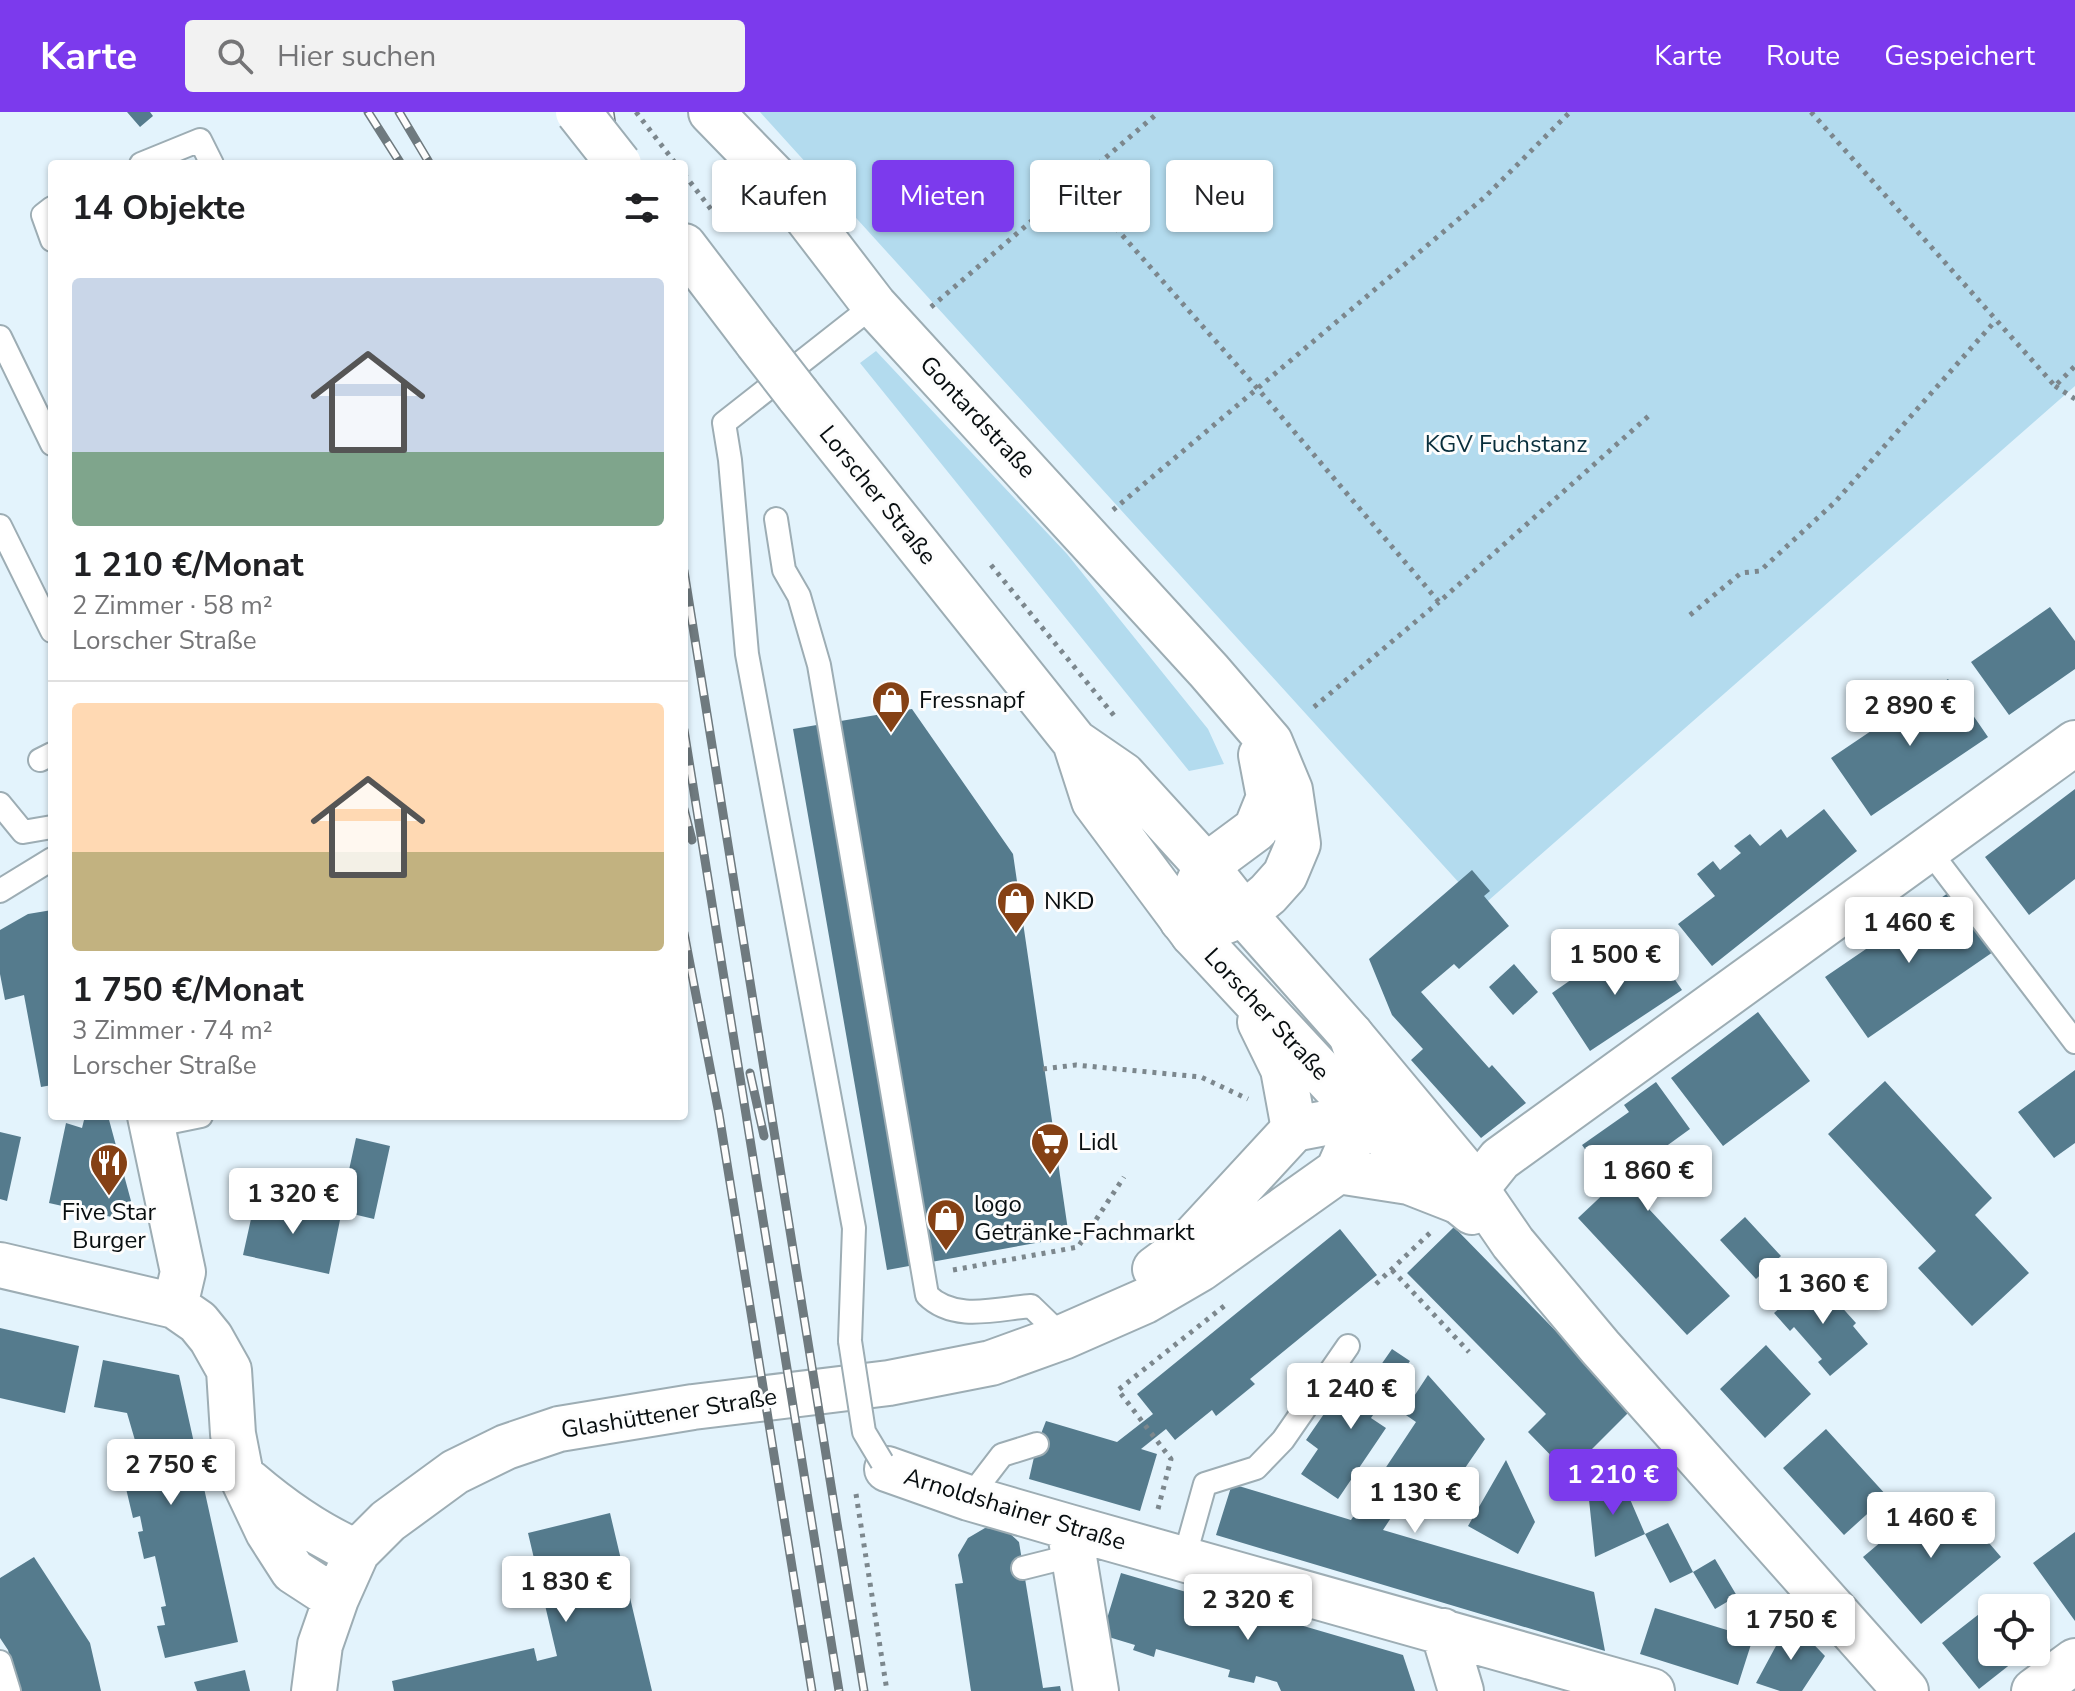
<!DOCTYPE html>
<html lang="de">
<meta charset="utf-8">
<style>
:root{--surface:#fff;--page:#f2f2f2;--text:#202124;--muted:#757577;--line:#e0e0e0;--accent:#7c3aed}
body{margin:0;font-family:"Nunito Sans",sans-serif;background:var(--page);color:var(--text);height:100vh;display:flex;flex-direction:column;font-size:30px;white-space:nowrap}
*{box-sizing:border-box;margin:0}
p{font-size:26px;color:var(--muted)}
.icon{flex:none;width:44px;height:44px;fill:none;stroke:currentColor;stroke-width:2;stroke-linecap:round;stroke-linejoin:round}
.map{position:relative;flex:1;overflow:hidden}
.panel{position:absolute;left:48px;top:48px;width:640px;height:960px;display:flex;flex-direction:column;background:var(--surface);border-radius:8px;box-shadow:0 2px 6px #0004}
.panel>*{flex:none}
.guide{position:absolute;left:712px;top:48px;width:760px;height:72px;display:flex;gap:16px}
.tools{position:absolute;left:1978px;top:1482px;display:grid;gap:16px}
.tools a{display:grid;place-items:center;width:72px;height:72px;border-radius:8px;background:var(--surface);box-shadow:0 2px 6px #0004;font-size:40px}
.price{position:absolute;translate:-50% -68px;padding:0 18px;border-radius:8px;background:#fff;color:#222;font-size:26px;line-height:52px;filter:drop-shadow(0 2px 4px #0008)}
.price::after{content:'';position:absolute;left:50%;top:48px;width:24px;height:18px;margin-left:-12px;background:inherit;clip-path:polygon(0 0,100% 0,50% 100%)}
.price.current{background:var(--accent);color:#fff}
ul{padding:0;list-style:none}
li{display:grid;align-content:center;gap:16px;height:424px;padding:0 24px}
li+li{border-top:2px solid var(--line)}
li span{display:grid;place-items:center;height:248px;border-radius:8px;color:#555}
li>.icon{margin-inline-start:auto}
span .icon{width:144px;height:144px;fill:#fffc;stroke-width:1}
li b{font-size:34px}
h2{display:flex;justify-content:space-between;align-items:center;height:96px;padding:0 24px;font-size:34px}
.chip{padding:0 28px;border-radius:8px;background:var(--surface);box-shadow:0 2px 6px #0004;font-size:28px;line-height:72px}
.chip.current{background:var(--accent);color:#fff}
header{display:flex;align-items:center;gap:48px;box-sizing:border-box;height:112px;padding:0 40px;background:var(--accent);color:#fff}
header strong{font-size:38px}
nav{display:flex;gap:44px;margin-inline-start:auto;font-size:28px}
.search{width:560px;height:72px;background:var(--page);display:flex;align-items:center;gap:20px;box-sizing:border-box;padding:0 28px;border-radius:8px;color:var(--muted);font-size:30px}
.map>svg:first-child{display:block}
.green{fill:#b3dbee}
.building{fill:#557b8d}
.lines{fill:none;stroke-linecap:round;stroke-linejoin:round}
.lane-casing{stroke:#9dadb4;stroke-width:26}
.street-casing{stroke:#9dadb4;stroke-width:48}
.secondary-casing{stroke:#9dadb4;stroke-width:48}
.path{stroke:#7c878d;stroke-width:5;stroke-dasharray:4 6;stroke-linecap:butt}
.lane{stroke:#fff;stroke-width:22}
.street{stroke:#fff;stroke-width:44}
.secondary{stroke:#fff;stroke-width:44}
.rail-casing{stroke:#6f7a7f;stroke-width:9}
.rail{stroke:#fdfdfd;stroke-width:6;stroke-dasharray:18;stroke-linecap:butt}
.lane-bridge-casing{stroke:#9dadb4;stroke-width:26;stroke-linecap:butt}
.secondary-bridge-casing{stroke:#9dadb4;stroke-width:48;stroke-linecap:butt}
.lane-bridge{stroke:#fff;stroke-width:22}
.secondary-bridge{stroke:#fff;stroke-width:44}
.labels{text-anchor:middle;stroke-width:6;stroke-linejoin:round;paint-order:stroke}
.street-label{font-size:24px;fill:#080e10;stroke:#fdfdfd}
.park-label{font-size:24px;fill:#082e3c;stroke:#fdfdfd}
.poi-label{font-size:24px;fill:#080e10;stroke:#fdfdfd;text-anchor:start}
</style>
<header>
<strong>Karte</strong>
<div class="search"><svg class="icon" aria-label="search" viewBox="0 0 24 24"><circle cx="10" cy="10" r="6"/><path d="M15 15l6 6"/></svg>Hier suchen</div>
<nav><a>Karte</a><a>Route</a><a>Gespeichert</a></nav>
</header>
<div class="map">
<svg width="2075" height="1579" viewBox="0 0 2075 1579">
<rect width="100%" height="100%" fill="#e3f3fc"/>
<!-- green -->
<path class="green" d="M760 0H2075V274L1481 795Z
M876 239 1067 442 1208 617 1224 652 1189 659 860 251Z"/>
<!-- building -->
<path class="building" d="M127 0H150L153 4 140 15Z
M2050 495 2075 529V557L2009 603 1971 550Z
M1948 567 1988 625 1871 704 1831 646Z
M912 597 1013 742 1069 1125 887 1158 793 617Z
M2075 677V767L2029 803 1985 745Z
M1824 697 1857 739 1712 854 1678 812 1715 784 1697 762 1713 749 1720 758 1741 741 1734 734 1750 722 1760 734 1781 717 1787 726Z
M1472 758 1490 779 1484 784 1509 814 1459 857 1454 852 1421 880 1489 956 1492 953 1526 991 1481 1026 1411 948 1423 937 1392 903 1369 847Z
M1951 779 1993 840 1868 926 1825 865Z
M52 798V973L41 975 24 883 5 888 0 862V818L28 802Z
M1654 837 1682 878 1590 939 1552 881 1601 847 1612 864Z
M1514 852 1538 880 1513 903 1489 875Z
M1758 900 1810 969 1723 1034 1671 966Z
M2075 958V1031L2054 1046 2018 1000Z
M1885 969 1992 1086 1975 1103 2029 1161 1972 1214 1918 1156 1936 1139 1828 1022Z
M1656 970 1690 1017 1621 1067 1730 1184 1687 1223 1578 1106 1612 1074 1582 1033 1629 1000 1624 993Z
M85 1004H108L131 1089 116 1106 49 1091 66 1011 82 1016Z
M0 1020 21 1025 7 1089 0 1087Z
M356 1026 390 1034 374 1107 340 1099Z
M255 1089 341 1103 329 1162 243 1143Z
M1745 1105 1781 1144 1756 1167 1720 1128Z
M1454 1115 1632 1297 1568 1361 1528 1320 1546 1302 1407 1161Z
M1340 1117 1377 1163 1250 1267 1255 1272 1216 1304 1212 1298 1175 1328 1166 1317 1141 1337 1157 1342 1140 1399 1029 1367 1037 1332 1046 1309 1117 1330 1153 1302 1137 1282Z
M1812 1168 1825 1183 1828 1180 1856 1211 1853 1214 1868 1232 1830 1264 1818 1250 1822 1247 1794 1215 1790 1219 1774 1201Z
M0 1216 79 1234 65 1301 0 1286Z
M1766 1233 1811 1282 1765 1326 1720 1277Z
M1392 1237 1410 1249 1371 1306 1386 1316 1338 1387 1301 1362 1318 1337 1306 1328 1337 1283 1353 1293Z
M103 1248 179 1263 238 1530 165 1546 157 1514 165 1513 161 1495 166 1494 155 1444 144 1447 138 1420 143 1419 140 1404 133 1406 124 1368 137 1365 132 1344 139 1342 127 1301 94 1295Z
M1428 1263 1485 1327 1445 1385 1417 1366 1383 1418 1594 1480 1605 1539 1216 1423 1232 1372 1351 1408 1416 1310 1403 1301Z
M1826 1317 1887 1384 1844 1423 1783 1356Z
M1506 1348 1535 1410 1518 1442 1468 1414Z
M1620 1364 1645 1422 1595 1445 1588 1378Z
M1932 1387 1954 1414 1966 1404 2001 1445 1921 1512 1863 1445Z
M610 1401 652 1579H394L392 1569 534 1536 537 1549 557 1544 528 1421Z
M1668 1411 1693 1460 1670 1471 1645 1422Z
M985 1416 1006 1418 1019 1430 1043 1576 1060 1574 1061 1579H971L955 1472 963 1471 958 1443 968 1426Z
M2075 1420V1509L2033 1451Z
M34 1445 90 1531 101 1579H19L8 1538 0 1526V1466Z
M1715 1447 1737 1484 1715 1497 1693 1460Z
M1121 1461 1403 1543 1415 1579H1281L1277 1570 1256 1564 1254 1571 1228 1565 1230 1558 1156 1537 1154 1545 1133 1538 1135 1533 1102 1523Z
M1997 1488 2004 1496H1992V1540H2026L1979 1577 1942 1531Z
M1655 1496 1753 1526 1738 1573 1640 1542Z
M1790 1508 1825 1544 1802 1579H1780L1756 1571Z
M245 1558 250 1579H197L194 1570Z"/>
<g class="lines">
<!-- lane casing -->
<g class="lane-casing">
<path id="lane" d="M141 52 200 28 212 52
M52 96 43 103 52 128
M0 225 52 332
M776 407 784 458 799 484 819 553 927 1183C954 1210 996 1197 1031 1194L1063 1225
M0 414 52 519
M40 648 52 642
M0 692 23 720 52 715
M1928 737 2075 930
M0 779 52 747
M152 1014 201 1004
M850 1229 854 1116 747 542 730 348 724 311 874 193
M969 1386 1002 1343 1037 1332
M1184 1447 1205 1372 1256 1356 1283 1328 1348 1234
M1023 1456 1075 1443
M0 1550 9 1579"/>
</g>
<!-- street casing -->
<g class="street-casing">
<path id="street" d="M711 0 782 73 874 193 1209 559 1270 630 1290 678 1298 732 1285 763 1268 782 1244 802 1193 822
M1182 808 1206 754 1256 717 1269 685 1261 643
M150 1004 183 1160 175 1194
M1338 1059 1409 1070 1455 1088
M1476 1077 1500 1047 2075 631
M0 1153 175 1194 198 1210 211 1226 229 1258 233 1322 241 1363 268 1420 293 1459 336 1487
M1155 1157 1186 1134 1294 1017
M887 1357 969 1386 1069 1415 1652 1579
M249 1370C283 1399 317 1423 357 1440
M1069 1415 1096 1579
M1443 1519 1461 1579
M314 1579 320 1533 336 1487 357 1440 388 1409 455 1360 506 1335 559 1317 693 1295 889 1271 991 1251 1063 1225 1145 1189 1200 1157 1338 1059 1362 1004 1366 966 1351 923
M2034 1579 2075 1549"/>
</g>
<!-- secondary casing -->
<g class="secondary-casing">
<path id="secondary" d="M684 134 757 230
M798 283 1075 630 1123 663 1206 754 1244 802 1351 923 1461 1055 1513 1131 1600 1235 1906 1579
M1075 630 1094 689 1193 822 1362 1004 1430 1066 1472 1100
M1260 910 1283 957 1294 1017 1362 1004 1387 1007"/>
</g>
<!-- path -->
<path class="path" d="M636 0 676 52
M1811 0 2055 274 2075 254
M684 62 720 109
M1076 71 1258 277 1439 490 1652 301
M931 195 1159 0
M2055 274 2075 287
M1113 398 1486 84 1570 0
M991 453 1116 606
M1690 503 1741 461 1760 459 1835 390 1996 208
M1314 595 1439 490
M1043 957 1076 953 1201 965 1248 987
M953 1158 1078 1135 1124 1065
M1392 1158 1469 1240
M1376 1172 1431 1120
M856 1382 887 1579
M1158 1397 1171 1347 1118 1278 1228 1191"/>
<!-- lane -->
<use href="#lane" class="lane"/>
<!-- street -->
<use href="#street" class="street"/>
<!-- secondary -->
<use href="#secondary" class="secondary"/>
<!-- rail casing -->
<g class="rail-casing">
<path id="rail" d="M368 0 401 52
M399 0 430 52
M584 0 593 52
M610 0 618 52
M684 459 864 1579
M684 618 839 1579
M684 697 692 728
M684 821 719 1002 812 1579
M750 961 764 1024"/>
</g>
<!-- rail -->
<use href="#rail" class="rail"/>
<!-- lane-bridge casing -->
<g class="lane-bridge-casing">
<path id="lane-bridge" d="M850 1229 864 1320 882 1350"/>
</g>
<!-- secondary-bridge casing -->
<g class="secondary-bridge-casing">
<path id="secondary-bridge" d="M578 0 619 52
M757 230 798 283"/>
</g>
<!-- lane-bridge -->
<use href="#lane-bridge" class="lane-bridge"/>
<!-- secondary-bridge -->
<use href="#secondary-bridge" class="secondary-bridge"/>
</g>
<!-- icons -->
<defs>
<g id="shop-pin" transform="scale(2)"><path d="M0 17L-7.5 6A9.5 9.5 0 1 1 7.5 6Z" fill="#854115" stroke="#fdfdfd"/><path d="M-5-2.5h2.3a2.7 3.5 0 0 1 5.4 0H5L5.5 6h-11ZM-1.5-2.5h3a1.5 2.3 0 0 0-3 0Z" fill="#fff"/></g>
<g id="supermarket-pin" transform="scale(2)"><path d="M0 17L-7.5 6A9.5 9.5 0 1 1 7.5 6Z" fill="#854115" stroke="#fdfdfd"/><path d="M-6-5.5h2.5l.6 2H6L4.5 2H-2.5L-4.4-4H-6ZM-1.5 3.2a1.3 1.3 0 1 0 .1 0ZM3 3.2a1.3 1.3 0 1 0 .1 0Z" fill="#fff"/></g>
<g id="restaurant-pin" transform="scale(2)"><path d="M0 17L-7.5 6A9.5 9.5 0 1 1 7.5 6Z" fill="#854115" stroke="#fdfdfd"/><path d="M-5-6h1v4h1v-4h1v4h1v-4h1v5L-1.5 .5V6h-2V.5L-5-1ZM5-6V6H3V1.5H1.5Q1.5-4 5-6Z" fill="#fff"/></g>
</defs>
<g fill-rule="evenodd">
<use href="#shop-pin" x="891" y="588"/>
<use href="#shop-pin" x="1016" y="789"/>
<use href="#supermarket-pin" x="1050" y="1030"/>
<use href="#restaurant-pin" x="109" y="1051"/>
<use href="#shop-pin" x="946" y="1106"/>
</g>
<g class="labels">
<!-- street labels -->
<g class="street-label">
<text transform="translate(978 305) rotate(47)" y="8">Gontardstraße</text>
<text transform="translate(878 383) rotate(51)" y="8">Lorscher Straße</text>
<text transform="translate(1267 902) rotate(47)" y="8">Lorscher Straße</text>
<text transform="translate(669 1301) rotate(-9)" y="8">Glashüttener Straße</text>
<text transform="translate(1015 1397) rotate(17)" y="8">Arnoldshainer Straße</text>
</g>
<!-- park labels -->
<g class="park-label">
<text x="1506" y="340">KGV Fuchstanz</text>
</g>
<!-- poi labels -->
<g class="poi-label">
<text x="919" y="596">Fressnapf</text>
<text x="1044" y="797">NKD</text>
<text x="1078" y="1038">Lidl</text>
<text x="974" y="1100">logo<tspan x="974" dy="28">Getränke-Fachmarkt</tspan></text>
<text x="109" y="1108" text-anchor="middle">Five Star<tspan x="109" dy="28">Burger</tspan></text>
</g>
</g>
</svg>
<div class="tools">
<a><svg class="icon" aria-label="locate" viewBox="0 0 24 24"><circle cx="12" cy="12" r="6"/><path d="M12 2v4M12 18v4M2 12h4M18 12h4"/></svg></a>
</div>
<b class="price" style="left:1910px;top:636px">2 890 €</b>
<b class="price" style="left:1909px;top:853px">1 460 €</b>
<b class="price" style="left:1615px;top:885px">1 500 €</b>
<b class="price" style="left:1648px;top:1101px">1 860 €</b>
<b class="price" style="left:293px;top:1124px">1 320 €</b>
<b class="price" style="left:1823px;top:1214px">1 360 €</b>
<b class="price" style="left:1351px;top:1319px">1 240 €</b>
<b class="price" style="left:171px;top:1395px">2 750 €</b>
<b class="price current" style="left:1613px;top:1405px">1 210 €</b>
<b class="price" style="left:1415px;top:1423px">1 130 €</b>
<b class="price" style="left:1931px;top:1448px">1 460 €</b>
<b class="price" style="left:566px;top:1512px">1 830 €</b>
<b class="price" style="left:1248px;top:1530px">2 320 €</b>
<b class="price" style="left:1791px;top:1550px">1 750 €</b>
<div class="guide">
<a class="chip">Kaufen</a>
<a class="chip current">Mieten</a>
<a class="chip">Filter</a>
<a class="chip">Neu</a>
</div>
<section class="panel">
<h2>14 Objekte<svg class="icon" aria-label="filters" viewBox="0 0 24 24"><path d="M4 7h16M4 17h16"/><circle cx="9" cy="7" r="2"/><circle cx="15" cy="17" r="2"/></svg></h2>
<ul>
<li><span style="background:linear-gradient(#c9d6e8 70%,#7fa58c 0)"><svg class="icon" aria-label="home" viewBox="0 0 24 24"><path d="M3 11l9-7 9 7M6 9v11h12V9"/></svg></span><div><b>1 210 €/Monat</b><p>2 Zimmer · 58 m²</p><p>Lorscher Straße</p></div></li>
<li><span style="background:linear-gradient(#ffd9b3 60%,#c2b280 0)"><svg class="icon" aria-label="home" viewBox="0 0 24 24"><path d="M3 11l9-7 9 7M6 9v11h12V9"/></svg></span><div><b>1 750 €/Monat</b><p>3 Zimmer · 74 m²</p><p>Lorscher Straße</p></div></li>
</ul>
</section>
</div>
